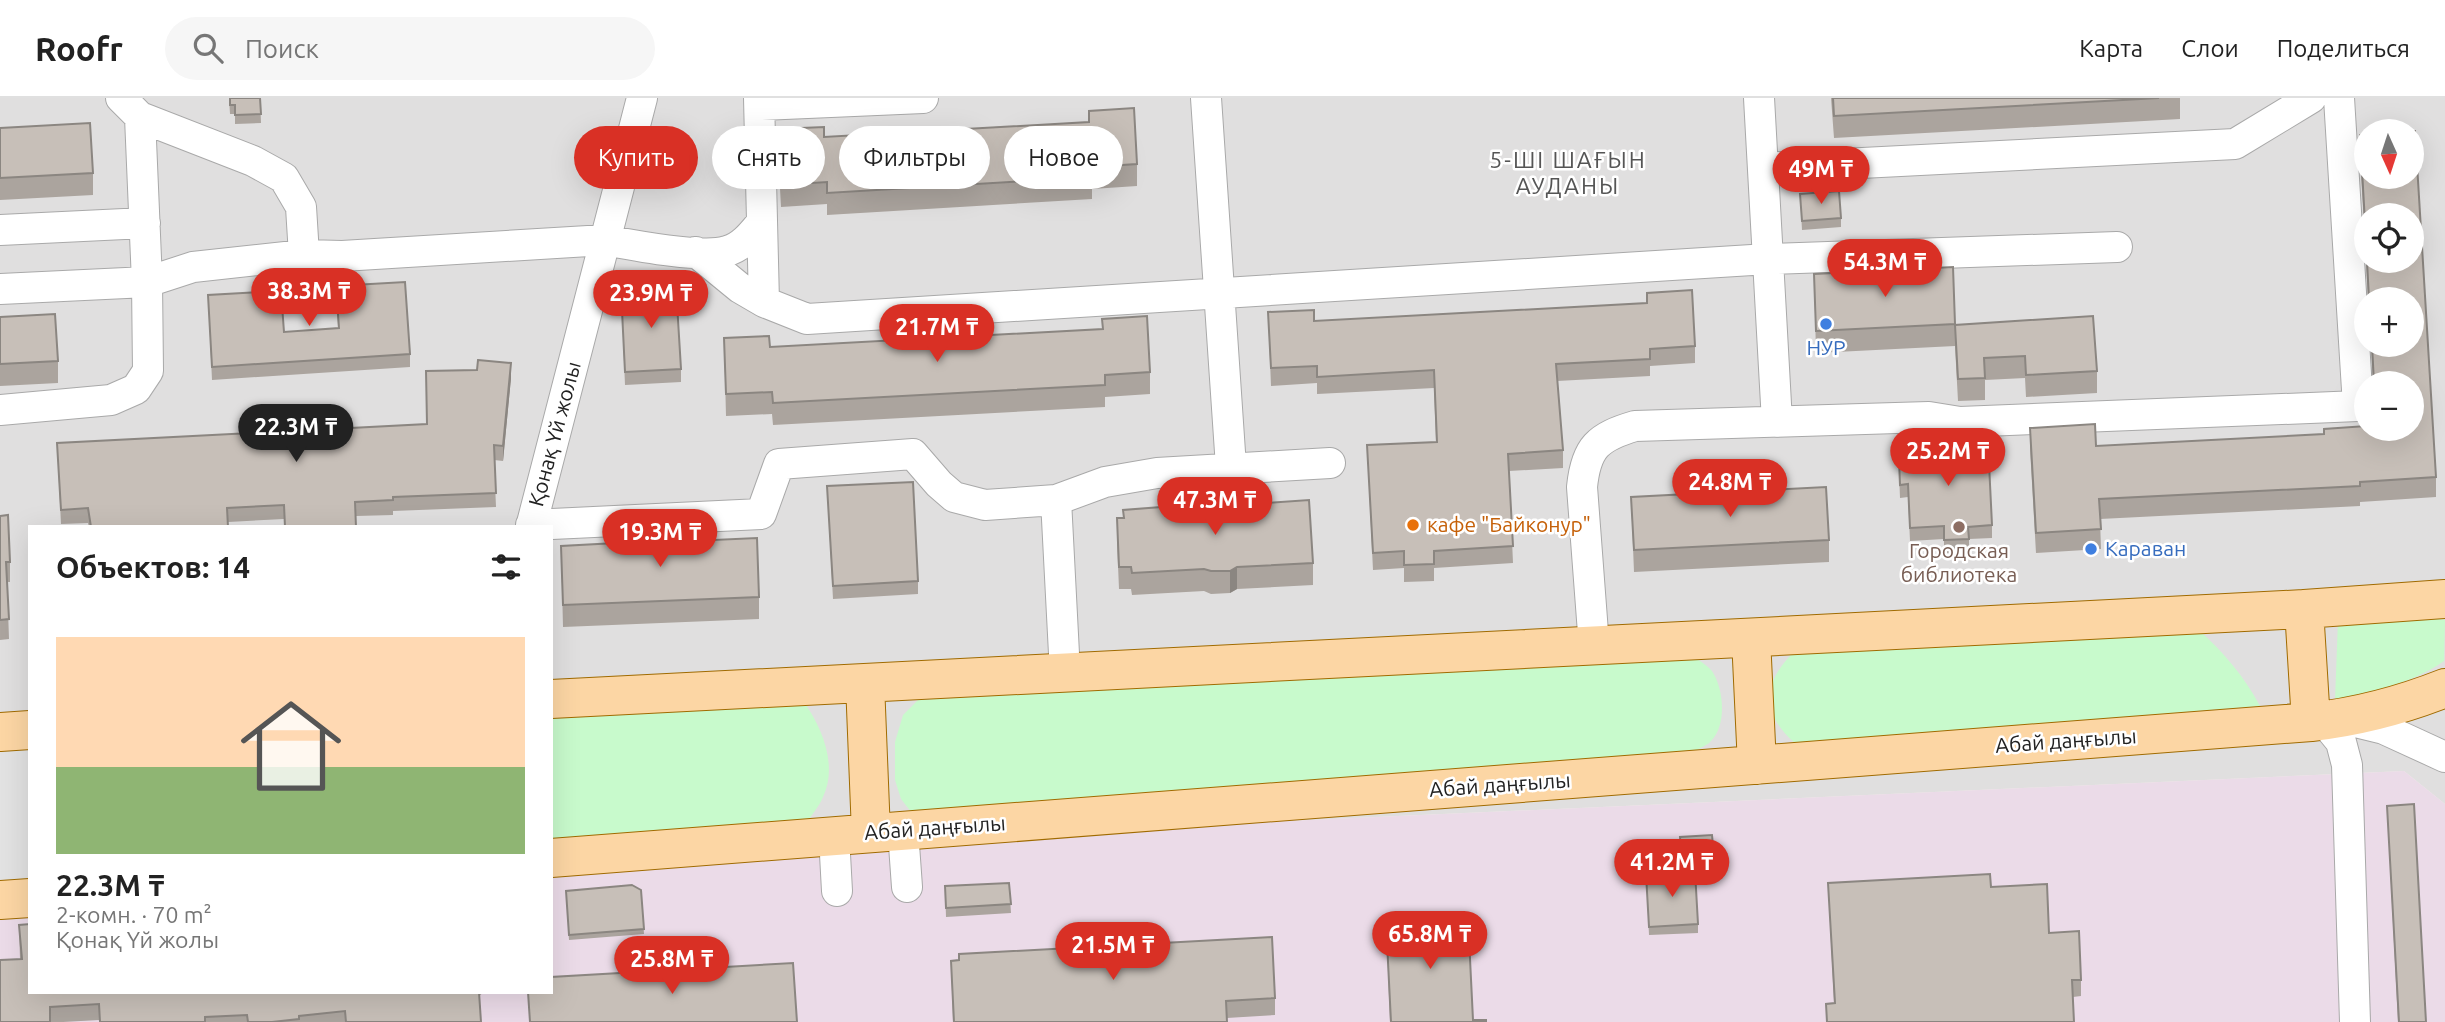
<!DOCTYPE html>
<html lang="ru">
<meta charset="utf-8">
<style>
:root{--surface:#fff;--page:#f6f6f6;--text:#222;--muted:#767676;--line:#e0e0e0;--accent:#d93025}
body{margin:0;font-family:Ubuntu,sans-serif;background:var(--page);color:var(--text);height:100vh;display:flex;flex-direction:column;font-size:26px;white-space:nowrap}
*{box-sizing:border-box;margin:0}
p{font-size:23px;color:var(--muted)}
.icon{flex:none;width:38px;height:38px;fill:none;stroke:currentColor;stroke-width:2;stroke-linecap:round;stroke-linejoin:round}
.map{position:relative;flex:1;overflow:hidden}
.sheet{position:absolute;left:28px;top:427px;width:525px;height:469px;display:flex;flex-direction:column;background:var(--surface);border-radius:0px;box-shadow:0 7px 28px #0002}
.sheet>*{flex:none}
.banner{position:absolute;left:574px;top:28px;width:665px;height:63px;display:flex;gap:14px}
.needle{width:46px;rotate:177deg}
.buttons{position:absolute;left:2354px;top:21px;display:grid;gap:14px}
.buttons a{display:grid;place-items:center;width:70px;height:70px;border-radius:50%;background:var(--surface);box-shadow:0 7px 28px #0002;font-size:35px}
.price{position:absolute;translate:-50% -60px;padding:0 16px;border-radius:24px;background:var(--accent);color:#fff;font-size:23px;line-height:46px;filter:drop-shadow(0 2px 4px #0008)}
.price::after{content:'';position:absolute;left:50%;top:42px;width:21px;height:16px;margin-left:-10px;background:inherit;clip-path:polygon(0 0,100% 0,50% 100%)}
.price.current{background:#222;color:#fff}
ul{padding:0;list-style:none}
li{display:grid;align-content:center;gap:14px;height:371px;padding:0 28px}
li+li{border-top:2px solid var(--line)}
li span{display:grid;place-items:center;height:217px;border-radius:0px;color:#555}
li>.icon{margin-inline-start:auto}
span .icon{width:126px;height:126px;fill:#fffc;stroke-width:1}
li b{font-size:30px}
h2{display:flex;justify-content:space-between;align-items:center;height:84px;padding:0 28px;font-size:30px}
.tag{padding:0 24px;border-radius:32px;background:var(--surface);box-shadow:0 7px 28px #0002;font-size:24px;line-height:63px}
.tag.current{background:var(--accent);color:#fff}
header{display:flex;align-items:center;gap:42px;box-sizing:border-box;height:98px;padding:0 35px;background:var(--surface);border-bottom:2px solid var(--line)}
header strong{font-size:33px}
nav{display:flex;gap:38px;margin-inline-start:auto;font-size:24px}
.search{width:490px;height:63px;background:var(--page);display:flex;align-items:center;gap:18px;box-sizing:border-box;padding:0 24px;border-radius:38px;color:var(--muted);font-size:26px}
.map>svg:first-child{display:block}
.residential{fill:#e0dfdf;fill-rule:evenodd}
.industrial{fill:#ebdbe8}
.park{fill:#c8facc}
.parking{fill:#e2e2e2}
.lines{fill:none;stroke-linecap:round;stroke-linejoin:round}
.minor-casing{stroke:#a9a9a9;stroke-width:32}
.major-casing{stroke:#a06b00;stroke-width:40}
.minor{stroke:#fff;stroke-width:30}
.major{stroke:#fcd6a4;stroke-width:38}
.wall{fill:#aba49e}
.shaded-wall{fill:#8b8681}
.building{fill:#c7bfb8;stroke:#8b8681;stroke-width:2}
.shop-dot{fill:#3f7fe0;stroke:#fff;stroke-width:2.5}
.food-dot{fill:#e8710a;stroke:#fff;stroke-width:2.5}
.education-dot{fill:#8d6e63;stroke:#fff;stroke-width:2.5}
.labels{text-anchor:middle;stroke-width:5;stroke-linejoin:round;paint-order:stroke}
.shop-label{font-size:21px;fill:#366cbe;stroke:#fff}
.street-label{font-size:21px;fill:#222;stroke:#fff}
.food-label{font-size:21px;fill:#c56008;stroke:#fff;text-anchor:start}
.education-label{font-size:21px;fill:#785e54;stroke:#fff}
.neighbourhood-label{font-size:23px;letter-spacing:2px;fill:#555;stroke:#fff}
</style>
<header>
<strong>Roofr</strong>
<div class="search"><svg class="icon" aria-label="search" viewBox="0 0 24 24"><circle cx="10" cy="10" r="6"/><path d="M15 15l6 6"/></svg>Поиск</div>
<nav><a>Карта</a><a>Слои</a><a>Поделиться</a></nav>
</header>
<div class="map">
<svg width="2445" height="924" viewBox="0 0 2445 924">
<rect width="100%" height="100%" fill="#f2efe9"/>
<!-- residential -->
<path class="residential" d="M0 0H2445V706L2404 673 551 756V429H30V780L0 781ZM2366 33H2412V79H2366ZM2366 117H2412V163H2366ZM2366 201H2412V247H2366ZM2366 285H2412V331H2366Z"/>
<!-- industrial -->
<path class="industrial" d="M2404 673 2445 706V924H0V781L30 780V894H551V756Z"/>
<!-- park -->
<path class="park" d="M2430 519 2445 522 2444 563C2411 586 2374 593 2335 602L2338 522Z
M2199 532C2224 555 2244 578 2260 608L1795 645C1761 616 1762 585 1794 554Z
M1694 559C1700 563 1708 568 1712 573 1724 591 1727 627 1711 643 1708 647 1701 649 1697 652L912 715 901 701 895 682V644L903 617 918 602Z
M804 604C822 630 838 667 823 699 820 707 813 715 808 723L551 745V617Z"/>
<!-- parking -->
<path class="parking" d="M30 646V790L0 792V647Z"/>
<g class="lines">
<!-- minor casing -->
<g class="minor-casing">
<path id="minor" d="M759 0 764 204
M1206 0 1231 369
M1759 0 1777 324
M760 7 923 0
M140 19 253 63 284 80 301 109 304 157
M1763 70 2235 46 2311 0
M0 132 145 125
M696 154 740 190 764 204 807 221 1768 161 2117 149
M0 191 147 184 193 169 304 157 342 158 605 142C632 147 703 161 727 153 742 149 752 136 761 125
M0 312 111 302 136 291 148 273 147 184 140 19 121 0
M1056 402 1065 575
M531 427 761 416 779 366 913 356 939 386 954 399 985 407 1056 402 1105 384 1157 375 1330 365
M531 429 642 0
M1594 548 1582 389C1586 349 1598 339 1635 328L1929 319 1960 324 2358 308 2339 0
M2343 621 2384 631 2445 659
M2324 623 2341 644 2347 667 2355 924
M903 733 907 789
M834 738 837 793"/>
</g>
<!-- major casing -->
<g class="major-casing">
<path id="major" d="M2304 511 2311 624
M1751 540 1757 667
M865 585 871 735
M551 601 2304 511 2445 501
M0 634 30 632
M551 760 2311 624C2356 619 2402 607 2445 590
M0 802 30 800"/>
</g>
<!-- minor -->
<use href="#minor" class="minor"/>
<!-- major -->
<use href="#major" class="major"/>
</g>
<!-- wall -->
<path class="wall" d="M229 0H260L261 25 235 26V16H230Z
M1831 0H2180V21L1834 40Z
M1089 13 1137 66V88L1092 91V101L827 117V106L781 109 778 53V31L824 39 1089 24Z
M0 30 93 75V97L0 102Z
M2409 33H2415L2436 379V399L2360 404V408L2100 421 2101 451 2036 455 2030 350V330L2095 326 2096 348 2324 336V331L2366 328V331H2412V285H2373L2371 247H2412V201H2368L2366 163H2412V117H2366V162L2360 57V37L2366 36V79H2412V33Z
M1800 96 1841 120V129L1802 132Z
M1814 176 1955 227 2097 273V295L2026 299 2025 280 1985 282V302L1958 303 1955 248 1816 255Z
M336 188 410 256V269L212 282 208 197 284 234 338 230Z
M621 192 681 271V284L625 287Z
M1268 214 1314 223 1695 248V265L1650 268V278L1557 283 1563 352V370L1509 373 1513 465 1434 470V483L1404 484V470L1373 472 1367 347 1436 344 1434 290 1317 296V285L1271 288Z
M0 219 58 263V285L0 288Z
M1102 221 1150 274V296L1105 299V309L773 327 772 316 726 318 724 240 770 249 1102 231Z
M511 280 503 363 494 362 496 409 393 413V417L356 418V429H284V421L228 424V429H89L88 425 61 426 57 345 427 326Z
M1907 349 1992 427V440L1969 441V454L1944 455V441L1910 443 1908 399 1900 400 1899 374V361L1907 360Z
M827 388 918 483V496L833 501Z
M1631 399 1829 442V464L1634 474Z
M1239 407 1313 465V487L1237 491 1230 495 1211 496 1204 493 1132 497 1131 491H1119L1117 443V420Z
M0 418 10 464V484H7L9 541 0 542Z
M714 442 759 499V521L563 529 561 448Z
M2387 708 2426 924H2398Z
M1680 739 1714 758V763L1682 765Z
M1646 776 1698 826V835L1649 837Z
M1009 785 1011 815 946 819 945 788Z
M1828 785 1991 789 2049 835 2081 882V898L2073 899 2074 924H1826V906L1834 905Z
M641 792 644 836 569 842 566 793Z
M1386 824 1473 922 1486 924H1390Z
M19 827 30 894H484L479 898 481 924H100L99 922 63 924H0L20 861Z
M951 863 1275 900V917L1227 920V924H953Z"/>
<!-- shaded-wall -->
<path class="shaded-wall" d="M511 265V280L503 363V348Z
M1237 469V491L1230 495V473Z"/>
<!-- building -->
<path class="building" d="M230 0H260L261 16 235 17V7H230Z
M1833 0H2159L1834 18Z
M1134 10 1137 66 1092 69V79L827 95V84L781 87 778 31 824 29V39L1089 24V13Z
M90 25 93 75 0 80V30Z
M2409 33H2415L2436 379 2360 384V388L2099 401 2101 431 2036 435 2030 330 2095 326 2096 348 2324 336V331L2366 328V331H2412V285H2374L2372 247H2412V201H2369L2367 163H2412V117H2366V142L2360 37 2366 36V79H2412V33Z
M1839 93 1841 120 1802 123 1800 96Z
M1953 169 1955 226 1816 233 1814 176Z
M405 184 410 256 212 269 208 197 281 193 284 234 339 230 336 188Z
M676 189 681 271 625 274 621 192Z
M1692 192 1695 248 1650 251V261L1556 266 1563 352 1508 356 1513 448 1434 453V466L1404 467V453L1373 455 1367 347 1437 344 1434 272 1317 279V268L1271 270 1268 214 1314 212V223L1647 205V195Z
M55 216 58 263 0 266V219Z
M1147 218 1150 274 1105 277V287L773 305 772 294 726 296 724 240 769 238 770 249 1103 231 1102 221Z
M2093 218 2097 273 2026 277 2025 258 1984 260 1985 280 1958 281 1955 227Z
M478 262 511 265 503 348 494 347 496 395 393 399V402L355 404 356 429H285L284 407 227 410 228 429H91L88 410 61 412 57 345 427 326 426 273 477 272Z
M1988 345 1992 427 1968 429 1969 441 1944 442V428L1910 430 1908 386 1900 387 1899 361 1907 360V349Z
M913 384 918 483 833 488 827 388Z
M1826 389 1829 442 1634 452 1631 399Z
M1309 402 1313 465 1237 469 1230 473H1211L1204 471 1132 475 1131 469H1119L1117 420H1124L1123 412 1239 403V407Z
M8 417 10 464H6L9 521 0 522V418Z
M714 433V442L757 440 759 499 563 507 561 448 616 445V438Z
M2414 706 2426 924H2399L2387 708Z
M1712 737 1714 758 1682 761 1680 739Z
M1695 773 1698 826 1649 829 1646 776Z
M1990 776 1991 789 2047 786 2049 835 2079 833 2081 882H2072L2074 924H1827L1826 906 1835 905 1828 785Z
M1009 785 1011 806 946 810 945 788Z
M632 787 641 792 644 831 569 837 566 793Z
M1468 820 1473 922H1486V924H1391L1386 824Z
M30 826V894H479L481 924H346L345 913 299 918V921L272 924H248L247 917 205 919V924H100L99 906 50 909V924H0V862L22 861 19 827Z
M1272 839 1275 900 1226 903 1227 924H954L951 863 959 862V856Z
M793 865 797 924H530L528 894H551V879Z"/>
<!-- markers -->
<g class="shop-dot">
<circle cx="1826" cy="226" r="7"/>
<circle cx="2091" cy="451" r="7"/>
</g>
<circle class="food-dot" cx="1413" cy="427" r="7"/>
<circle class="education-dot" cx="1959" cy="429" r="7"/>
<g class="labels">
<!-- shop labels -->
<g class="shop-label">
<text x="1826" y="257">НУР</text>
<text x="2105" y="458" text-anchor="start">Караван</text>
</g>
<!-- street labels -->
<g class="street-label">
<text transform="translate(555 336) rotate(-75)" y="7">Қонақ Үй жолы</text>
<text transform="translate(2066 643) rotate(-4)" y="7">Абай даңғылы</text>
<text transform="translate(1500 687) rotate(-4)" y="7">Абай даңғылы</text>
<text transform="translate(935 730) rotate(-4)" y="7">Абай даңғылы</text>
</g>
<!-- food labels -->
<g class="food-label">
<text x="1427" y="434">кафе "Байконур"</text>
</g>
<!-- education labels -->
<g class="education-label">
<text x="1959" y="460">Городская<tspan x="1959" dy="24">библиотека</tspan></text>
</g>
<!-- neighbourhood labels -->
<g class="neighbourhood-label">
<text x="1568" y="70">5-ШІ ШАҒЫН<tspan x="1568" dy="26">АУДАНЫ</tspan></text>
</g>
</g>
</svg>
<div class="buttons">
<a><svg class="needle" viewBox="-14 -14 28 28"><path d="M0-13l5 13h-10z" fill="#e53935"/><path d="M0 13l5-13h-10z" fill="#767676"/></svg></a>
<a><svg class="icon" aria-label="locate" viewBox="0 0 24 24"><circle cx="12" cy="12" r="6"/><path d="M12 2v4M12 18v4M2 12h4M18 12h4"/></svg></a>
<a>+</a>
<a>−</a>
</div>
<b class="price" style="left:1821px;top:108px">49M ₸</b>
<b class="price" style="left:1885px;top:201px">54.3M ₸</b>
<b class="price" style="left:309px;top:230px">38.3M ₸</b>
<b class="price" style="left:651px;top:232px">23.9M ₸</b>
<b class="price" style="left:937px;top:266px">21.7M ₸</b>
<b class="price current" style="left:296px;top:366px">22.3M ₸</b>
<b class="price" style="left:1948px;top:390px">25.2M ₸</b>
<b class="price" style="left:1730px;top:421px">24.8M ₸</b>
<b class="price" style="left:1215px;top:439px">47.3M ₸</b>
<b class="price" style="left:660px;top:471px">19.3M ₸</b>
<b class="price" style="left:1672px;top:801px">41.2M ₸</b>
<b class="price" style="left:1430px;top:873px">65.8M ₸</b>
<b class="price" style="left:1113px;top:884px">21.5M ₸</b>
<b class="price" style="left:672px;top:898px">25.8M ₸</b>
<div class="banner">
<a class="tag current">Купить</a>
<a class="tag">Снять</a>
<a class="tag">Фильтры</a>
<a class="tag">Новое</a>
</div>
<section class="sheet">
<h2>Объектов: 14<svg class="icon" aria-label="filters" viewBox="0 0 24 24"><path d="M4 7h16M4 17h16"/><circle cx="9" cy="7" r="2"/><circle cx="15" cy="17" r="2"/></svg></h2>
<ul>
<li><span style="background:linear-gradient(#ffd9b3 60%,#8fb573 0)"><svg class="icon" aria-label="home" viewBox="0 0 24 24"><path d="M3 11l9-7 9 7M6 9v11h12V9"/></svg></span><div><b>22.3M ₸</b><p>2-комн. · 70 m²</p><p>Қонақ Үй жолы</p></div></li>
</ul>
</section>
</div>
